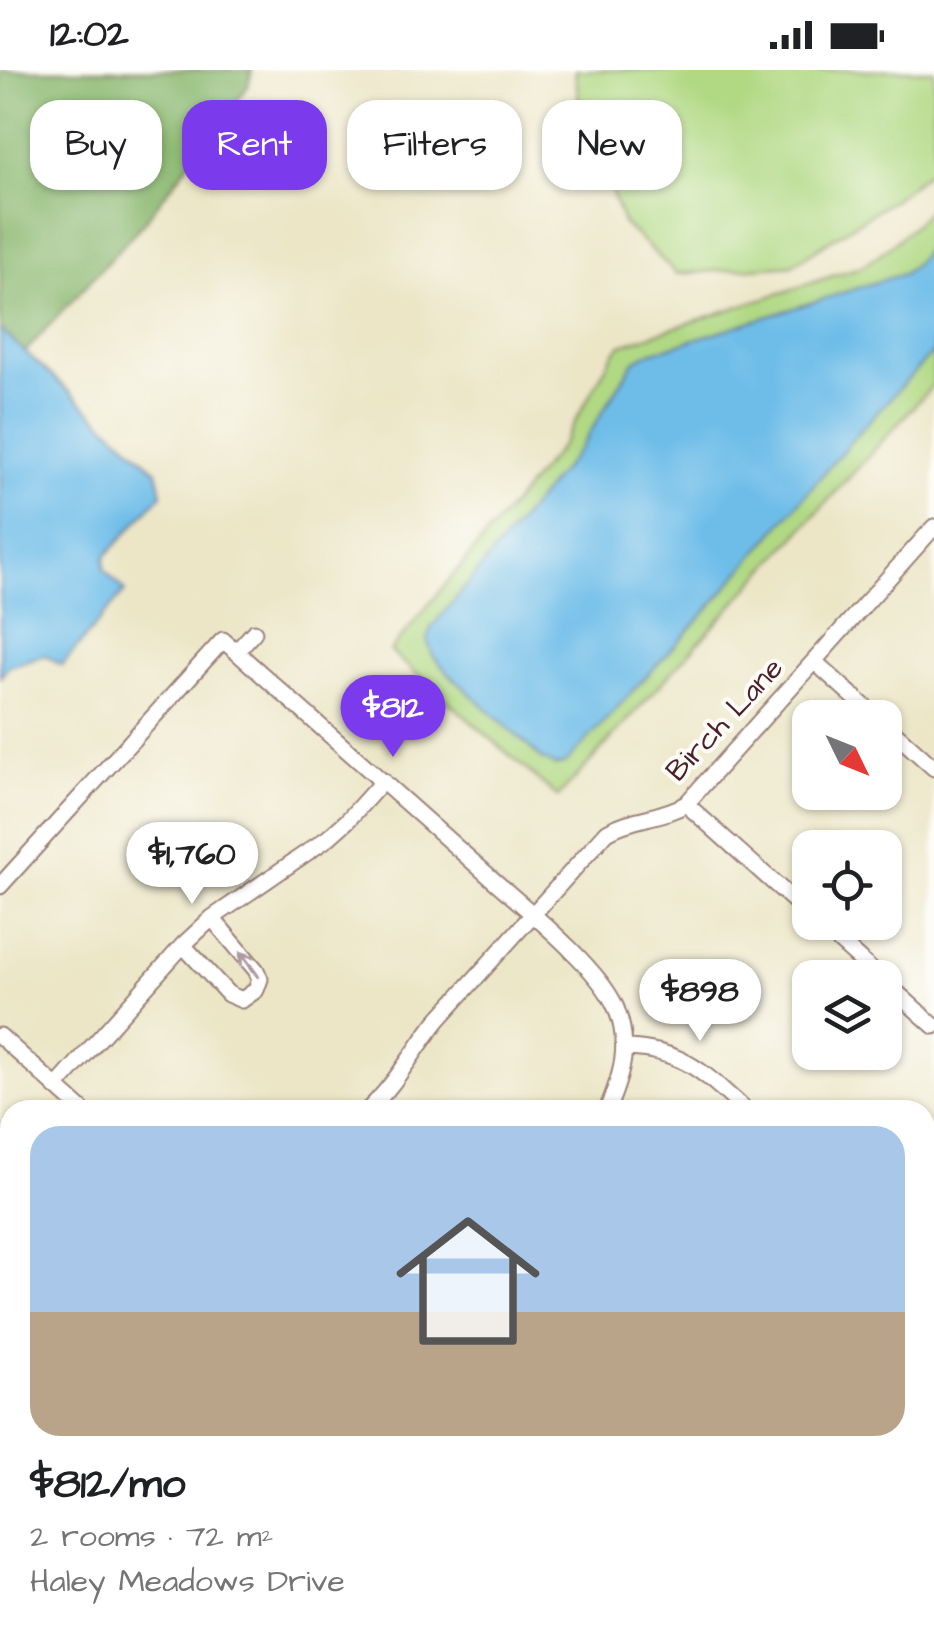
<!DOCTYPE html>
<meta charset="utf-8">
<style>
:root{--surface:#fff;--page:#f6f6f6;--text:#202124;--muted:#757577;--accent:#7c3aed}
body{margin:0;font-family:"Architects Daughter",sans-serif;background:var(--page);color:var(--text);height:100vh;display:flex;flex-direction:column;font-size:38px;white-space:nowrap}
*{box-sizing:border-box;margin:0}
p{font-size:32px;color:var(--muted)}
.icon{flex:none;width:55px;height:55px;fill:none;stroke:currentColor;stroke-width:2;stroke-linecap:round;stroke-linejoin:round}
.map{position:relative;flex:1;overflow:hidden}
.side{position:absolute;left:0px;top:1030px;width:935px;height:552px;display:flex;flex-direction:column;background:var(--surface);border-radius:30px 30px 0 0;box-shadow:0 2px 8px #0004}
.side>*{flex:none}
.hud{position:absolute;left:30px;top:30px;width:875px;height:90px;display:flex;gap:20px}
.needle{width:65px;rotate:133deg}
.controls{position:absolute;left:792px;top:630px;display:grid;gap:20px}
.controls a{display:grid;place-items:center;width:110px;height:110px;border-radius:20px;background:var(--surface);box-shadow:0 2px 8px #0004;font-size:50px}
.price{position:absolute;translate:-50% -85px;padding:0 22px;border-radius:35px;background:#fff;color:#222;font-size:32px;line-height:65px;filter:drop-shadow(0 2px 5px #0008)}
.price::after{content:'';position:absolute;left:50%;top:60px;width:30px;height:22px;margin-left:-15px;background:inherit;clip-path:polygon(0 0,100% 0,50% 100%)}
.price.on{background:var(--accent);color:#fff}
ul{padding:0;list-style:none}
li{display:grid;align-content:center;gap:20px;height:530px;padding:0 30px}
li span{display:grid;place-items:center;height:310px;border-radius:30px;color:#555}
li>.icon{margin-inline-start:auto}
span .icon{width:180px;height:180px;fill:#fffc;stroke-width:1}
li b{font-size:42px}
.chip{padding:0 35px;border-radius:30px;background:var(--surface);box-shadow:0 2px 8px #0004;font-size:35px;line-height:90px}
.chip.on{background:var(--accent);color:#fff}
.status{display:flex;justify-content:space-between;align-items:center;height:70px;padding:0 50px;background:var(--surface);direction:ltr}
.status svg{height:28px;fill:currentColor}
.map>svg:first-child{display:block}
.green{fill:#b1d984;stroke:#7e7c58;stroke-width:2.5}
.forest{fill:#8cb972;stroke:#6b6c4e;stroke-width:2.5}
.water{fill:#6ebde9;stroke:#5c6e8a;stroke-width:2.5}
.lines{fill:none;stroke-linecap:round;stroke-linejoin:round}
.minor-casing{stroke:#9b8279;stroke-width:19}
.minor{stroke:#fff;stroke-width:15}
.oneway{stroke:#ae9aa0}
.labels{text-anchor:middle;stroke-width:8;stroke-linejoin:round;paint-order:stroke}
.street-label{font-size:30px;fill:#4a1f2b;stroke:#fdfcf7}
</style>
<div class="status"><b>12:02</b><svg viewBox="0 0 49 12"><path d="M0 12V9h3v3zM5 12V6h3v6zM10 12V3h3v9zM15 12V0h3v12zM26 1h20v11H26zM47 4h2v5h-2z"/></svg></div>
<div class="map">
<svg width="934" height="1581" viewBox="0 0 934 1581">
<rect width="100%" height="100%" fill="#fdfcf7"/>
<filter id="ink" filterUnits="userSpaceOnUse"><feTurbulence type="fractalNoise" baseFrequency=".01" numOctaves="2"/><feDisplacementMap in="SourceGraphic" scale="20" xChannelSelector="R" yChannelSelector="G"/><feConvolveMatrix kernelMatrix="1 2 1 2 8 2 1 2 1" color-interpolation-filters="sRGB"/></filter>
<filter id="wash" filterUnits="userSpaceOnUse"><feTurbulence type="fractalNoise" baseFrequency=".0048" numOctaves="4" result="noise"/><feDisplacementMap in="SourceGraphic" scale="40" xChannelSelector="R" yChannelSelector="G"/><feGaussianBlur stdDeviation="2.25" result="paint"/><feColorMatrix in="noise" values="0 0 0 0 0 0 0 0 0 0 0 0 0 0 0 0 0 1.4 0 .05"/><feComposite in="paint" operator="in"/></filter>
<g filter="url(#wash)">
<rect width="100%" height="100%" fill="#ece6c7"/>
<!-- green -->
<path class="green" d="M575 0H934V97L894 129 792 195 677 204 623 153 579 32Z
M934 134V314L558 727 390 581 562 375 613 284 621 275 860 197C890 179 911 159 934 134Z"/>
<!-- forest -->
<path class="forest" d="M0 0H252L248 16 144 152 25 282 0 261Z"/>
<!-- water -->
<path class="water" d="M934 170V281L857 364 708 540 566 693 556 696 542 689 450 605 433 586 427 570 431 558 581 377 634 291 647 284 903 204 914 195Z
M0 259 157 401 162 424 105 487 104 499 125 521 62 595 45 585 9 596 0 607Z"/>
</g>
<g filter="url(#ink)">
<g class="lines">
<!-- minor casing -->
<g class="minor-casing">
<path id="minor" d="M237 581 254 562
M815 592 877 648
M885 654 934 698
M686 734 810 845
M0 816 223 570C312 649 401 728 490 807 524 837 599 897 616 938 631 975 622 1005 607 1040
M818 852 880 908
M183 875 228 924 242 930 256 920 260 909 256 900 212 848
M885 912 934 956
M0 966 82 1040
M626 978C684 980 704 1003 745 1040
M56 1017 183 875 212 848 328 768 347 751 383 711
M368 1040C396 1014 414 980 437 951L607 762C632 747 660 749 686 734L934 457
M0 1203 10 1212
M925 1204 934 1207
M925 1243 934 1242
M925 1346 934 1355
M925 1372 934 1380
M925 1443 934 1433
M0 1466 10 1475
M118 1572 127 1581
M420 1572 427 1581
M191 1581 199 1572
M637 1581 645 1572
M804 1581 811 1572"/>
</g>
<!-- minor -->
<use href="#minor" class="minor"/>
</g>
<!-- one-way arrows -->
<defs><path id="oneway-shaft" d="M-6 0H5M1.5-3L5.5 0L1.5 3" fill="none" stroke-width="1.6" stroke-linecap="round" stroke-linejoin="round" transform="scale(2.5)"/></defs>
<use class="oneway" href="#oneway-shaft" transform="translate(249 894) rotate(-126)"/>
</g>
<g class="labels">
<!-- street labels -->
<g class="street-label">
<text transform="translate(724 649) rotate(-47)" y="10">Birch Lane</text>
</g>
</g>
</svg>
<div class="controls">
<a><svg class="needle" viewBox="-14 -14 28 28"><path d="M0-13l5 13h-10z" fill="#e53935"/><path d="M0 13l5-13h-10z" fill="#757577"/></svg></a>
<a><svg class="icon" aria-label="locate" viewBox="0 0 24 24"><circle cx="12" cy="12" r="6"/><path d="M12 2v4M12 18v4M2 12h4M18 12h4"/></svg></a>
<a><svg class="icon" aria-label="layers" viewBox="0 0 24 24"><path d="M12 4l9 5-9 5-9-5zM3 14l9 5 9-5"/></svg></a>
</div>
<b class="price on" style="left:393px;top:690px">$812</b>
<b class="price" style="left:192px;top:837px">$1,760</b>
<b class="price" style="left:700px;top:974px">$898</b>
<div class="hud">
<a class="chip">Buy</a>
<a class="chip on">Rent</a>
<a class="chip">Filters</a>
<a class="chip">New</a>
</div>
<section class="side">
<ul>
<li><span style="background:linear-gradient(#a9c7e8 60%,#b9a48a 0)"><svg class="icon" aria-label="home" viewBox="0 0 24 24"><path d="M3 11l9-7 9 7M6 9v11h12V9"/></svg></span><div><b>$812/mo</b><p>2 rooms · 72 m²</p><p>Haley Meadows Drive</p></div></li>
</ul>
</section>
</div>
